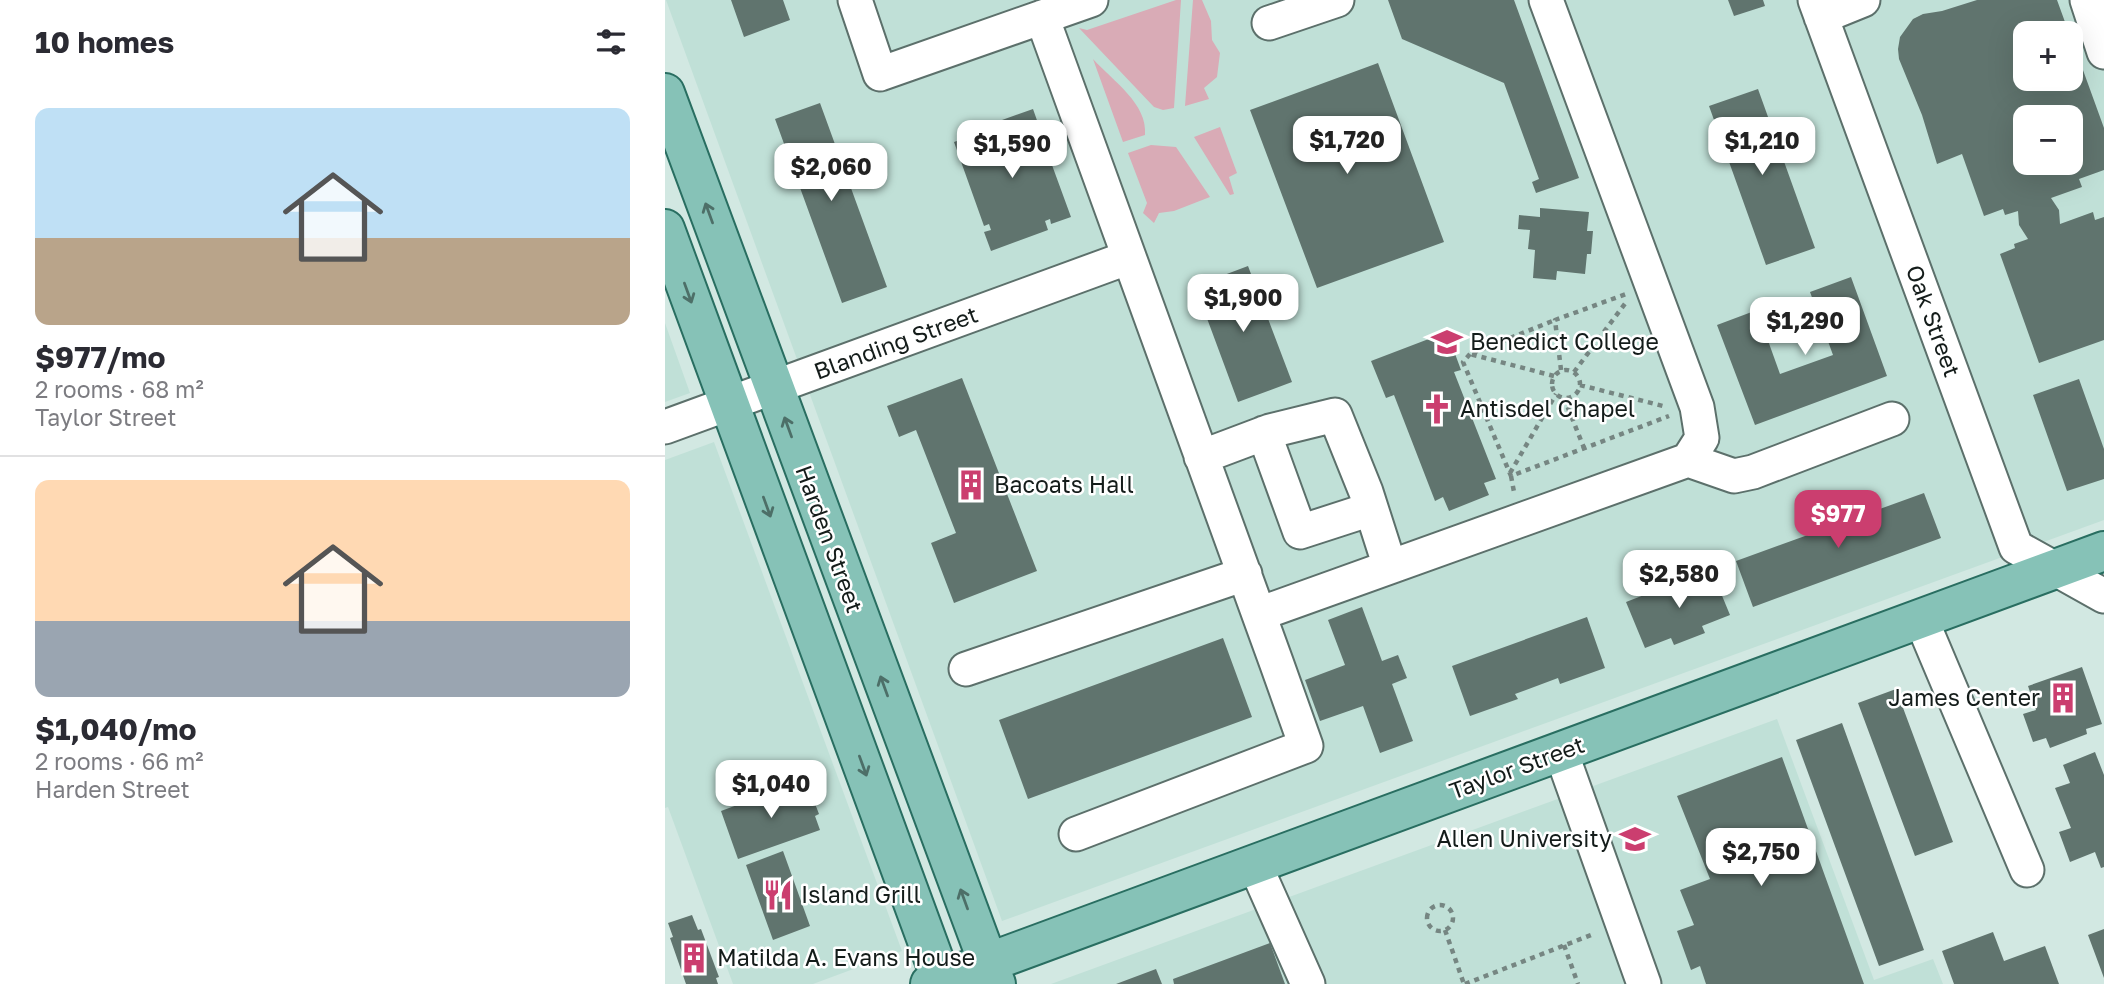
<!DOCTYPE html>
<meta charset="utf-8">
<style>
:root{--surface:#fff;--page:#f7f7f7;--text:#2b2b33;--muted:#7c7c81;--line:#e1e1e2;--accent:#cb3e6f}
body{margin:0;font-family:"Golos Text",sans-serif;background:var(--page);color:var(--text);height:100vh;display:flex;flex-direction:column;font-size:26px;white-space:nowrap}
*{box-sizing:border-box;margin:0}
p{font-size:23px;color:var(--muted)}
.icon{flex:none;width:38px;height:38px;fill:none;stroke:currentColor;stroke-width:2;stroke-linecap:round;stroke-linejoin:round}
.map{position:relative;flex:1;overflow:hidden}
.sheet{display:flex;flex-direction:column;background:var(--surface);width:665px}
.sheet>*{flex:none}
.tools{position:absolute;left:1348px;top:21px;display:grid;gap:14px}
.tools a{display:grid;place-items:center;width:70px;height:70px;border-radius:14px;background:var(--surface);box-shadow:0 7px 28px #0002;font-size:35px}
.price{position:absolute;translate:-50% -60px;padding:0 16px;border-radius:14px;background:#fff;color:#222;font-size:23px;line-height:46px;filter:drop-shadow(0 2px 4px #0008)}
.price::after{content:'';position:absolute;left:50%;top:42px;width:21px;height:16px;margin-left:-10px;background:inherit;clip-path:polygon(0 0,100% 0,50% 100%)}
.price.on{background:var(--accent);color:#fff}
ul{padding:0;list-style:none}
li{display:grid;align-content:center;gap:14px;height:371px;padding:0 35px}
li+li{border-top:2px solid var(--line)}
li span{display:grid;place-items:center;height:217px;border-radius:14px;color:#555}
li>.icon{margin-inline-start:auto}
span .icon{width:126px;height:126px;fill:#fffc;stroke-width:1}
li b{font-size:30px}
h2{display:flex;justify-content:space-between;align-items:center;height:84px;padding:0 35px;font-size:30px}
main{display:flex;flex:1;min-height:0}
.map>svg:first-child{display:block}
.built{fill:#c0e0d7;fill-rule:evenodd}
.green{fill:#d9abb6}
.building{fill:#60746e;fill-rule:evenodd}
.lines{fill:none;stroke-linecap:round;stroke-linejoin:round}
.minor-casing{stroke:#5c706b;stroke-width:37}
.major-casing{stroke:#296e61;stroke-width:42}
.path{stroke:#768682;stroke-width:4.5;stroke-dasharray:5 5;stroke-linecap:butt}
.minor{stroke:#fff;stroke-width:33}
.major{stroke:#86c2b7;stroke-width:38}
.oneway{stroke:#4d6f68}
.labels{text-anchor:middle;stroke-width:5;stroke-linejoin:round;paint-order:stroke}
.street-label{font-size:23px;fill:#141c1a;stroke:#fff}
.poi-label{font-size:23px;fill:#141c1a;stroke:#fff;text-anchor:start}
</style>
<main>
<section class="sheet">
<h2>10 homes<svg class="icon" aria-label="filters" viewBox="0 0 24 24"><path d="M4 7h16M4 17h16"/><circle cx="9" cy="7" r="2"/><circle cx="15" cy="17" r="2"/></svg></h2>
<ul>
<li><span style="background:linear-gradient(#bfe0f5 60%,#b9a48a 0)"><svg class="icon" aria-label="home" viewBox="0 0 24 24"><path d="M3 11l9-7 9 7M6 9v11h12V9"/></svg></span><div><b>$977/mo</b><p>2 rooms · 68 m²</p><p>Taylor Street</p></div></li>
<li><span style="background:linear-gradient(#ffd9b3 65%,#9aa5b1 0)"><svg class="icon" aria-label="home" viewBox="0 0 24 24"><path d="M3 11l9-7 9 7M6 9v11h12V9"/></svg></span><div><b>$1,040/mo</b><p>2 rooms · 66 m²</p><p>Harden Street</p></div></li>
</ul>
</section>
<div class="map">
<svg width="1439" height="984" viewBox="0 0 1439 984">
<rect width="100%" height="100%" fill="#d2e8e2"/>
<!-- built -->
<path class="built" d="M1 0H1439V520L337 921ZM1360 33H1405V79H1360ZM1360 117H1405V163H1360Z
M0 323 25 393 0 402Z
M49 442 237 951 148 984H68L3 807 0 808V460Z
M1112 719 1209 980 1268 959 1278 984H386Z"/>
<!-- green -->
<path class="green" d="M511 0H516L509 108 498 110 489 107 414 28 422 30Z
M528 0H537L546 21 547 40 555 53 552 77 539 88 544 99 520 106Z
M428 59C448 81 483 104 480 135L458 142Z
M555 127 572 173 564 177 569 194 565 195 529 137Z
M486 145 511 147 545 197 509 211 494 213 489 223 478 213 482 203 463 153Z"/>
<!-- building -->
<path class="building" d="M66 0H118L125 20 79 37Z
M723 0H849L914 178 871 193 867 182 874 179 839 83 737 39Z
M1063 0H1098L1100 6 1069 16Z
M1312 0H1392L1404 33H1360V79H1405L1406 37 1439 128V170L1414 179 1417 187 1386 198 1394 210 1395 224 1428 212 1430 220 1439 217V340L1374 363 1335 254 1350 248 1349 244 1363 239 1354 225 1353 211 1340 215 1338 209 1319 216 1297 154 1272 164 1257 115 1234 59 1233 49 1235 37 1248 19 1258 14 1277 11ZM1360 117H1405V163H1360Z
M713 63 779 242 652 288 585 110Z
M1093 89 1150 248 1101 265 1044 106Z
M155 103 222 287 177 303 110 119Z
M368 109 374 126 367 129 369 137 376 135 406 217 386 224 385 219 380 221 383 230 326 251 319 232 326 230 324 224 319 226 289 142 309 135 312 141 316 139 312 129Z
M875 208 924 212 922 231H928L926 254H922L920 274 892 271 891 280 868 278 870 250 863 249 865 230 853 229 854 215 875 217Z
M583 266 627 382 573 402 530 286Z
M1186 277 1222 376 1090 425 1052 325 1092 310 1115 374 1168 355 1145 292Z
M782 332 796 370 789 372 831 479 819 483 824 495 784 511 778 497 770 501 729 395 721 398 706 361Z
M297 378 372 571 289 603 266 543 291 533 251 430 234 437 222 406Z
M1414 379 1439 449V479L1402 491 1368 395Z
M1259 493 1276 538 1088 607 1071 561Z
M1046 569 1065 615 1037 626 1040 633 1009 645 1006 638 980 648 961 602Z
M697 607 717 661 733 655 742 678 727 684 748 741 715 753 698 706 655 721 640 680 680 665 663 620Z
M922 617 940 668 895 684 893 678 850 694 853 699 805 716 787 666Z
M558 638 587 717 363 799 334 720Z
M1417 667 1437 724 1421 729 1422 734 1385 748 1381 738 1368 742 1358 714 1371 710 1363 686Z
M1231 689 1288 842 1250 856 1193 703Z
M1177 723 1259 950 1214 966 1131 740Z
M1430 752 1439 775V867L1436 868 1430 852 1405 862 1394 832 1406 828 1390 788 1405 783 1398 765Z
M1117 757 1199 984H1041L1035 966 1026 970 1012 931 1029 925 1015 890 1045 879 1012 796Z
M137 781 145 802 149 801 154 814 150 816 155 830 73 859 56 811Z
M118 851 145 926 108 940 81 865Z
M27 915 33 930 36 929 54 977 51 978 53 984H21L5 938 8 937 3 923Z
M1439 929V978L1423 935Z
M1328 932 1339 961 1380 946 1394 984H1289L1277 951Z
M605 943 620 984H509L508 979Z
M491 969 497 984H451Z"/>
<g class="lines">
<!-- minor casing -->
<g class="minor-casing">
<path id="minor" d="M190 0 215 74 426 0
M1150 0 1351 547 1439 596
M1422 0 1439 52
M377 17C463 260 555 502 641 746L411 834
M1156 17 1198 0
M604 23 672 0
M0 427 462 258
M599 433 635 532 706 509
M536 457 605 431 670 415 701 492 725 567
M1023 460 1069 476 1088 472 1227 419
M594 614 1023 460 1037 438 1032 407 881 0
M1256 619 1362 870
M301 669 580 574
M896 752 979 984
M590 865 643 984"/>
</g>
<!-- major casing -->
<g class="major-casing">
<path id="major" d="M0 93 331 984
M0 229 278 984
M265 984 1439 551"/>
</g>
<!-- path -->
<path class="path" d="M805 354 798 362 846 476 1004 416
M887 384a14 14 0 1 1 28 0a14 14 0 1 1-28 0Z
M896 370 890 320 961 294
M909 372 962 301
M889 376 805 354 890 320
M915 385 1002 407
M899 398 919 448
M845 473 891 394
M846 476 849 492
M762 918a13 13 0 1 1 26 0a13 13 0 1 1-26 0Z
M780 930 799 984
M899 945 913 984
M800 984 926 935"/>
<!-- minor -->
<use href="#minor" class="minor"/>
<!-- major -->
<use href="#major" class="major"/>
</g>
<!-- one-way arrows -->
<defs><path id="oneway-shaft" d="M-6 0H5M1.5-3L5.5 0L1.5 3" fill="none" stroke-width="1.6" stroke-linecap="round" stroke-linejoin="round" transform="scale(1.75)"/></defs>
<g class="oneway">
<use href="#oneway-shaft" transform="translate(44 213) rotate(-110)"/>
<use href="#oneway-shaft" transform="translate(23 293) rotate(70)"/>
<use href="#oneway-shaft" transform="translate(123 427) rotate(-110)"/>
<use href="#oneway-shaft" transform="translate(102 507) rotate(70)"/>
<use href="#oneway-shaft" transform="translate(219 686) rotate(-110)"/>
<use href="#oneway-shaft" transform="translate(198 766) rotate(70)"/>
<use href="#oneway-shaft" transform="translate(299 899) rotate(-110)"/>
</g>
<!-- icons -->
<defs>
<g id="university-bare" transform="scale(2.415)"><path d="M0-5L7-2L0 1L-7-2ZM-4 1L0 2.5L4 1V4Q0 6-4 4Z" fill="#cb3e6f" stroke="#fff" stroke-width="2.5" paint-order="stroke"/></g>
<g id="church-bare" transform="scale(2.415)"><path d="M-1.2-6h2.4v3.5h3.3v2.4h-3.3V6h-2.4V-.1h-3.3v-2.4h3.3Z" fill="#cb3e6f" stroke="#fff" stroke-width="2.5" paint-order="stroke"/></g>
<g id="building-bare" transform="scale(2.415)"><path d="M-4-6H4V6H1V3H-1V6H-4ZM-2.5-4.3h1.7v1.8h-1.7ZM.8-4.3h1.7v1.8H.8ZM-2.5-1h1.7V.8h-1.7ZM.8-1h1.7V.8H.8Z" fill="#cb3e6f" stroke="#fff" stroke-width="2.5" paint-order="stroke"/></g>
<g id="restaurant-bare" transform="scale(2.415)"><path d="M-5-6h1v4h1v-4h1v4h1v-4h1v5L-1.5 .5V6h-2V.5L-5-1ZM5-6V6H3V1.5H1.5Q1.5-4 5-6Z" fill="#cb3e6f" stroke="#fff" stroke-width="2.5" paint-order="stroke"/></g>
</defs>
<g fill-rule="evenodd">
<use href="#university-bare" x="782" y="342"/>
<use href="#church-bare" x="772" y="409"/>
<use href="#building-bare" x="306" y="485"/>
<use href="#building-bare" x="1398" y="698"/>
<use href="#university-bare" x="970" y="839"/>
<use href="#restaurant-bare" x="113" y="895"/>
<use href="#building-bare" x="29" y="958"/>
</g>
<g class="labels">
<!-- street labels -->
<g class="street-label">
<text transform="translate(1268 321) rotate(70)" y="8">Oak Street</text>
<text transform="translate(231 343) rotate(-20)" y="8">Blanding Street</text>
<text transform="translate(164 539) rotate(70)" y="8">Harden Street</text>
<text transform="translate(852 768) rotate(-20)" y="8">Taylor Street</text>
</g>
<!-- poi labels -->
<g class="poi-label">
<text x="805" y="350">Benedict College</text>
<text x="795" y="417">Antisdel Chapel</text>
<text x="329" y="493">Bacoats Hall</text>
<text x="1375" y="706" text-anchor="end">James Center</text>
<text x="947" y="847" text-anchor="end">Allen University</text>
<text x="136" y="903">Island Grill</text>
<text x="52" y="966">Matilda A. Evans House</text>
</g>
</g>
</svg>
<div class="tools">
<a>+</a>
<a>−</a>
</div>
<b class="price" style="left:682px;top:176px">$1,720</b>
<b class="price" style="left:1097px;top:177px">$1,210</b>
<b class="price" style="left:347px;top:180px">$1,590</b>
<b class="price" style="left:166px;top:203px">$2,060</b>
<b class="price" style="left:578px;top:334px">$1,900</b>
<b class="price" style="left:1140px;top:357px">$1,290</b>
<b class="price on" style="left:1173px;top:550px">$977</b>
<b class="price" style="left:1014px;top:610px">$2,580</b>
<b class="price" style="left:106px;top:820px">$1,040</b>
<b class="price" style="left:1096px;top:888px">$2,750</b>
</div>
</main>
